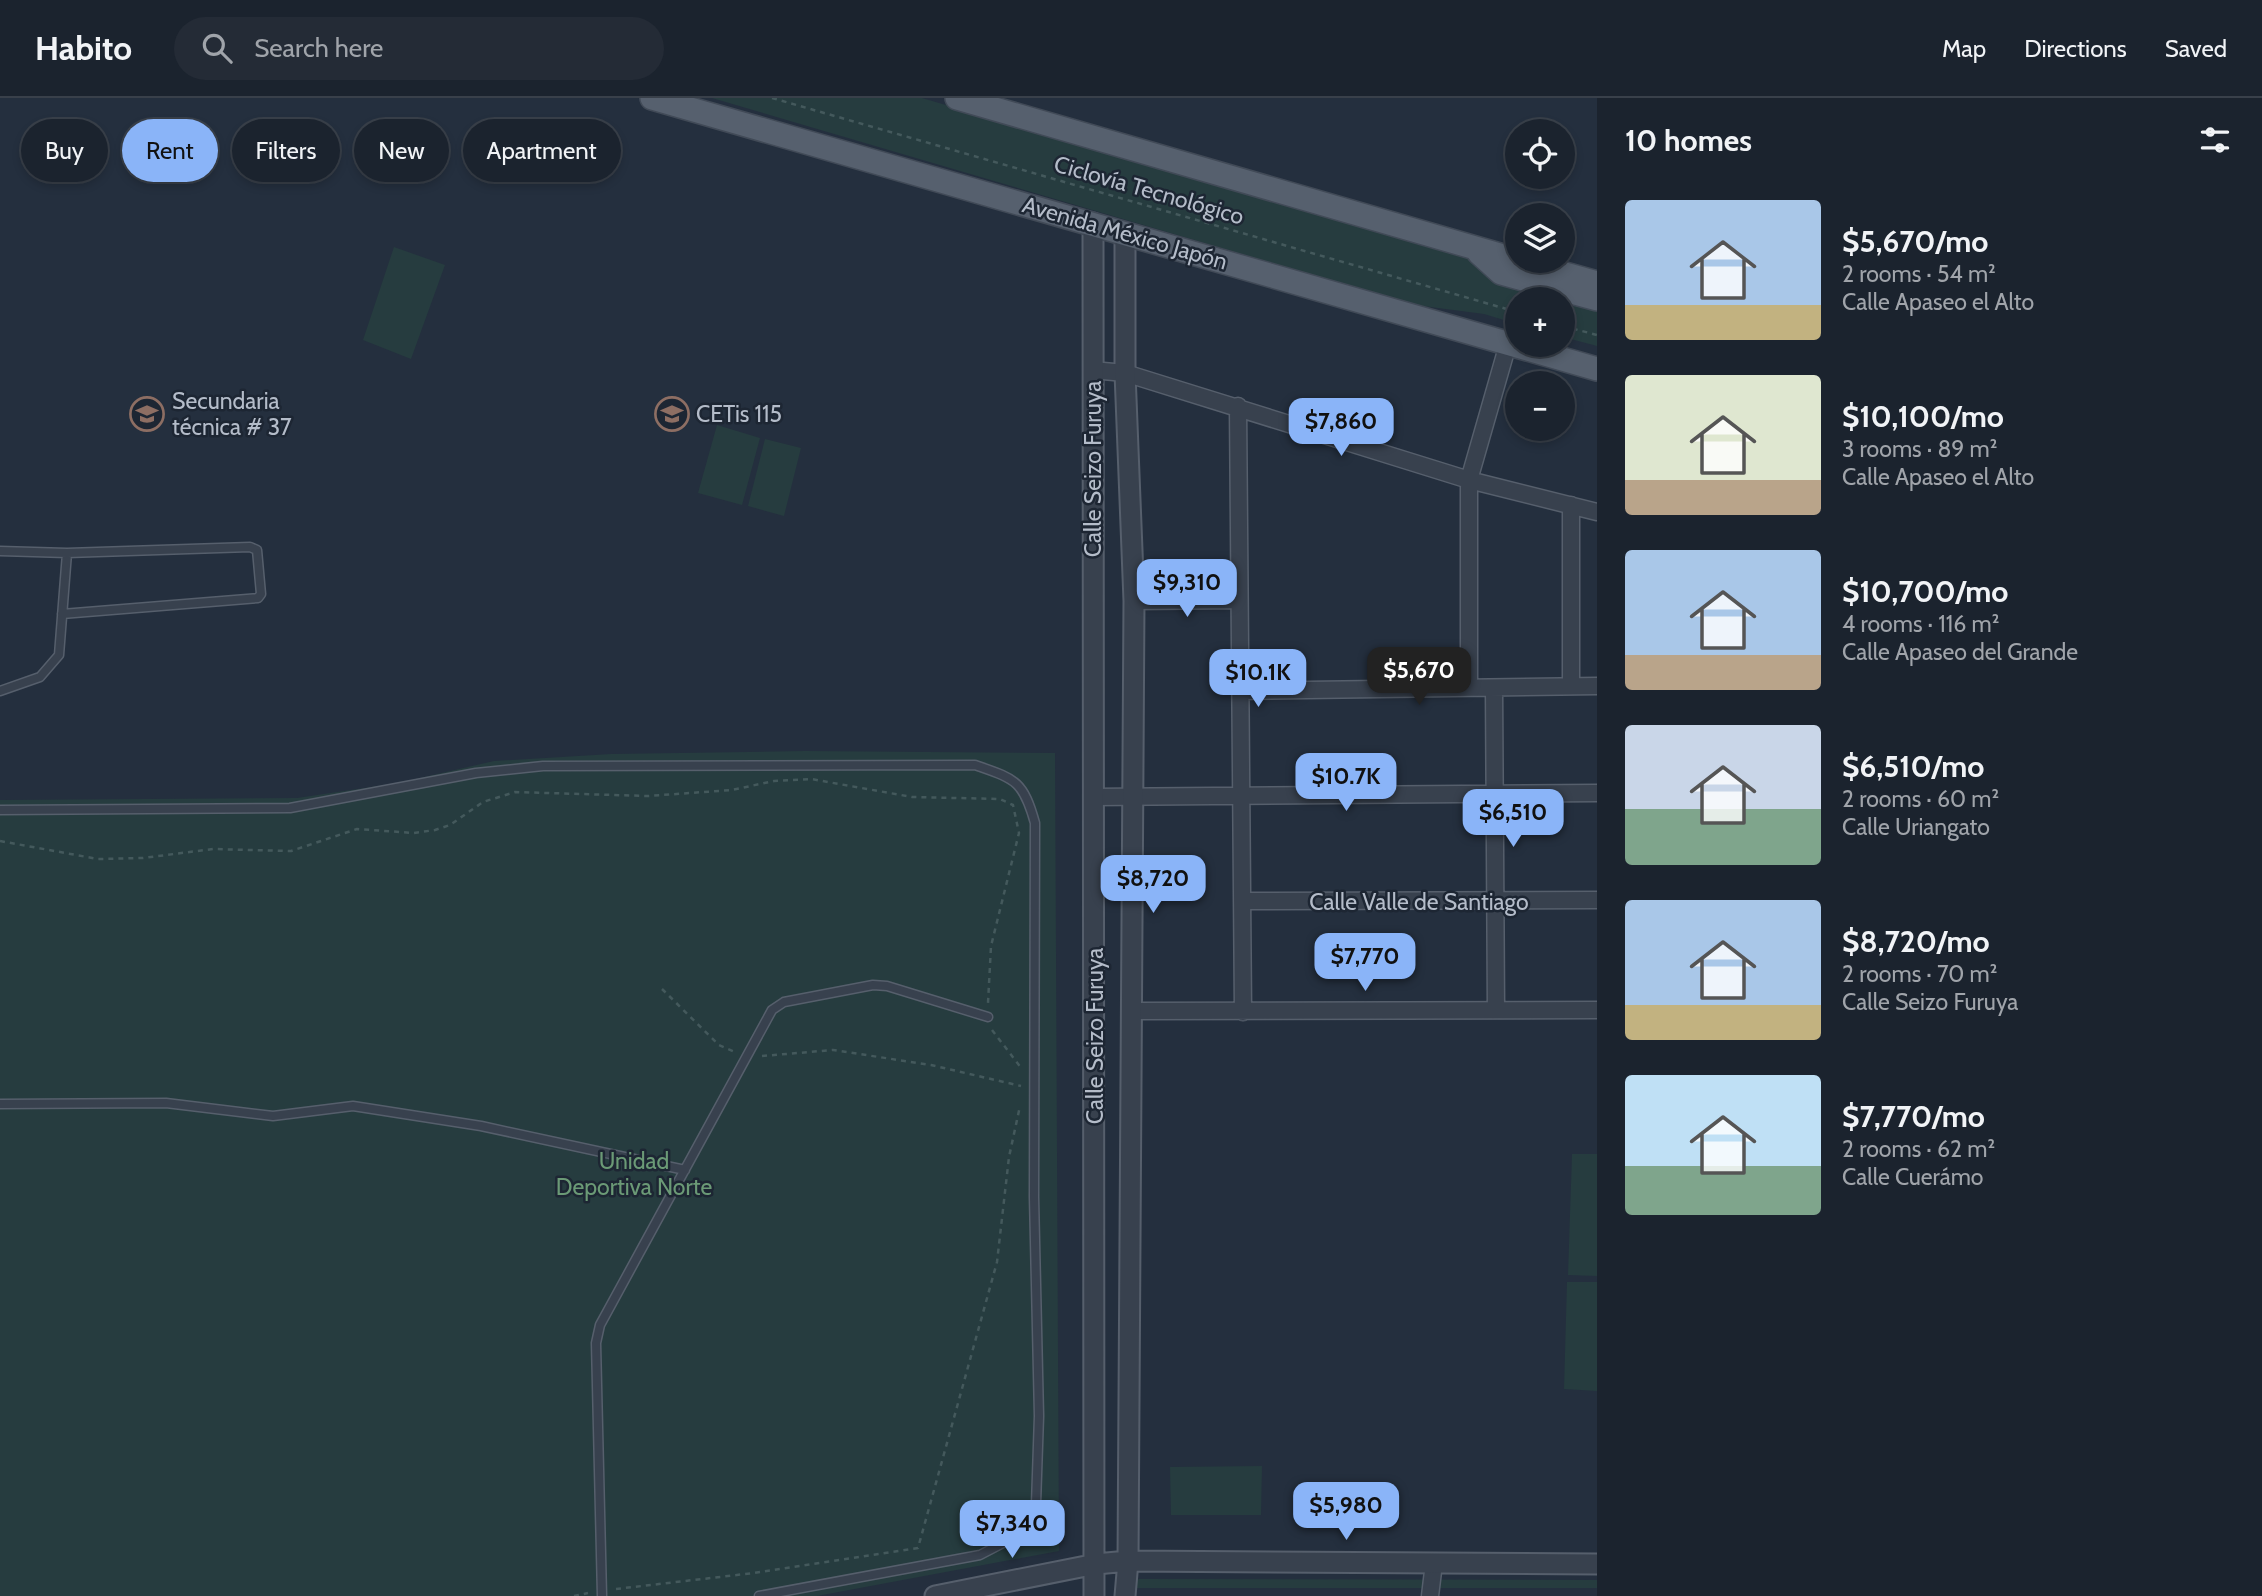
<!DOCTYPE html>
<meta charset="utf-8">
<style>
:root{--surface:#1b232e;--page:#242b36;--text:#f1f3f6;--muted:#a0a4aa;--line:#39404a;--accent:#8ab4f8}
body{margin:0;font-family:Cabin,sans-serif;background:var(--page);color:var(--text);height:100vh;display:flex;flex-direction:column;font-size:26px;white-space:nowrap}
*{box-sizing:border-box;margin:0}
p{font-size:23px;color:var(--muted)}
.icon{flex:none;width:38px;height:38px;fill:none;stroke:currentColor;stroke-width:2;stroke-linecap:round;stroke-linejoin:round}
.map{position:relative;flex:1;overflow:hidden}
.sheet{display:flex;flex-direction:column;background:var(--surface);width:665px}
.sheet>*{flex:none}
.guide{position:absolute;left:21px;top:21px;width:665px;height:63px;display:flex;gap:14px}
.buttons{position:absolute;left:1505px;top:21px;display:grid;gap:14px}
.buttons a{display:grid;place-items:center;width:70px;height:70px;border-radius:50%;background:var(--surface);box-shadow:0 4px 10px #0003,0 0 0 2px var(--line);font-size:35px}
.price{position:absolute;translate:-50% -60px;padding:0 16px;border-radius:14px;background:var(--accent);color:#111;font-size:23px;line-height:46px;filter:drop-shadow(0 2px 4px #0008)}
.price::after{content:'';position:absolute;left:50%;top:42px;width:21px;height:16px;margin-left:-10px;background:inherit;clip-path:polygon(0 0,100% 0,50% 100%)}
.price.current{background:#222;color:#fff}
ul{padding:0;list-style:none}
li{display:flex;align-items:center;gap:21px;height:175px;padding:0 28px}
li span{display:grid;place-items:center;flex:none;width:196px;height:140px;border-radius:7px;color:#555}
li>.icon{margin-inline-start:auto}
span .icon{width:84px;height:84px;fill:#fffc;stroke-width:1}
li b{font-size:30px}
h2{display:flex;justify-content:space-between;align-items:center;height:84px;padding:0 28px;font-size:30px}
.tag{padding:0 24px;border-radius:32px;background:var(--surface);box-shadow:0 4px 10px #0003,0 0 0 2px var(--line);font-size:24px;line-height:63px}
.tag.current{background:var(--accent);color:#111}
header{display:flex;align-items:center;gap:42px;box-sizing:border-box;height:98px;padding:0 35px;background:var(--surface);border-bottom:2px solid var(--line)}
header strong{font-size:33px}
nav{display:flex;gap:38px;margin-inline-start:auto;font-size:24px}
.search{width:490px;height:63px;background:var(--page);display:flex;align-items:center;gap:18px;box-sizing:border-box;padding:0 24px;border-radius:38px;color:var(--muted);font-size:26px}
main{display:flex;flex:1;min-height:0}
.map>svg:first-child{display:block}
.green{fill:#263c3f}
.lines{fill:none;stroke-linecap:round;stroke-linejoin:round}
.service-casing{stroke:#565f6c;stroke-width:11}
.minor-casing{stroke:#565f6c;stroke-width:19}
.tertiary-casing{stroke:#565f6c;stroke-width:23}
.primary-casing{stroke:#414a57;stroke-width:26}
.path{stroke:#44595c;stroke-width:2.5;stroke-dasharray:5 5;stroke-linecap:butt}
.service{stroke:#38414e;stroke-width:8}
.minor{stroke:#38414e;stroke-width:16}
.tertiary{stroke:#38414e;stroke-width:19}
.primary{stroke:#56606e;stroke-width:23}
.labels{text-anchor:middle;stroke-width:5;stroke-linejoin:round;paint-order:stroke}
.street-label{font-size:23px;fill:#b4bcc9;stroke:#1d2633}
.poi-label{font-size:23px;fill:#b4bcc9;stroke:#1d2633;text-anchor:start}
.park-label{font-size:23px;fill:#6b9a76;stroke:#1d2633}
</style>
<header>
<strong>Habito</strong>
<div class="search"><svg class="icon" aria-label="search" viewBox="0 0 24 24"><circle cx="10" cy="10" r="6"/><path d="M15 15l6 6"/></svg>Search here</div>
<nav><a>Map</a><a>Directions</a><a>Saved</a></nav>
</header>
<main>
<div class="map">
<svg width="1597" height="1498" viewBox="0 0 1597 1498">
<rect width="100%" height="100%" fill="#242f3e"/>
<!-- green -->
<path class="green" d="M712 0H922L1469 161 1490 182 1597 210V248L1563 239V201H1517V226L1484 216 1415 207Z
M394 149 445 167 411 261 363 242Z
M717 327 760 340 742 407 698 395Z
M765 341 801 350 784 418 748 408Z
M805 653 1055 655 1059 1453 817 1498H0V702L297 700 398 685 494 663 611 656Z
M1572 1056H1597V1178L1568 1177Z
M1567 1184H1597V1293L1564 1291Z
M1262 1368 1261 1417H1171L1170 1369Z
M1139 1481 1597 1482V1490H1132V1484Z"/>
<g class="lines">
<!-- service casing -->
<g class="service-casing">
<path id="service" d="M0 453 67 455 250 449 257 452 261 496 258 500 62 516
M0 593 40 579 59 557 67 455
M0 712 290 710 476 675 543 668 975 667C1015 681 1023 682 1035 725L1034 1099 1039 1318 1036 1406 1024 1434 980 1457 759 1498
M0 1006 166 1005 273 1018 353 1008 481 1028 685 1072
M602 1498 596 1245 600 1227 772 912 784 904 873 887 887 888 988 919"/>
</g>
<!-- minor casing -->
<g class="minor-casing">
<path id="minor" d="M1092 272 1125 275 1469 382 1597 414
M1238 308 1243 914
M1571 407V588
M1134 503 1239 502
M1469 590V382L1508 246
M1494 590 1496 912
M1240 593 1597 588
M1094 699 1597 695
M1242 803 1597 802
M1133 913 1597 912
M1430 1498 1434 1465"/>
</g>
<!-- tertiary casing -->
<g class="tertiary-casing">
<path id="tertiary" d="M1093 125 1094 1498
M935 1498 1096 1466 1128 1463 1597 1466
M1125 1498 1128 1463 1134 503 1125 275V135"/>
</g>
<!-- primary casing -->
<g class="primary-casing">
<path id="primary" d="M652 0 1597 271
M957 0 1517 162
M1479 155 1501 175 1597 201
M1519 163 1597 185"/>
</g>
<!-- path -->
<path class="path" d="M772 0 1517 214
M1563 228 1597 237
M0 743 98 761 143 760 213 751 291 753 357 731 414 735 435 732 450 727 483 704 515 694 648 698 732 692 774 683 811 681 912 699 1000 701 1013 707 1019 735 991 848 988 905
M662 891 719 947 735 954
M992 932 1022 971
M762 958 833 952 931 967 1021 988
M616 1491 754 1475 918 1450 997 1164 1009 1059 1020 1008
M574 1498 588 1495"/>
<!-- service -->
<use href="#service" class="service"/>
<!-- minor -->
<use href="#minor" class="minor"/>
<!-- tertiary -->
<use href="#tertiary" class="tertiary"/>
<!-- primary -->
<use href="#primary" class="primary"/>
</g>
<!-- icons -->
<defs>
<g id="school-ring" transform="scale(1.75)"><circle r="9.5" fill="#1d2633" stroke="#8d6e63" stroke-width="1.5"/><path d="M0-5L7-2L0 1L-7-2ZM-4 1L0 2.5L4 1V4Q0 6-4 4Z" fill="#8d6e63"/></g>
</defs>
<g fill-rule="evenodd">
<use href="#school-ring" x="147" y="316"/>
<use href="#school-ring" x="672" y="316"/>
</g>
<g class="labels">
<!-- street labels -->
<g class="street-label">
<text transform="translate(1149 92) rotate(16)" y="8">Ciclovía Tecnológico</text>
<text transform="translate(1125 135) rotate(16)" y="8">Avenida México Japón</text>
<text transform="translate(1093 371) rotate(-90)" y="8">Calle Seizo Furuya</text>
<text x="1419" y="812">Calle Valle de Santiago</text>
<text transform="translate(1095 938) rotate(-90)" y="8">Calle Seizo Furuya</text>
</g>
<!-- poi labels -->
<g class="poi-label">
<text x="172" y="311">Secundaria<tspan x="172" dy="26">técnica # 37</tspan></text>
<text x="696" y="324">CETis 115</text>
</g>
<!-- park labels -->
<g class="park-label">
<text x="634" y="1071">Unidad<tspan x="634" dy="26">Deportiva Norte</tspan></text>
</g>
</g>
</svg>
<div class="buttons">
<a><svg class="icon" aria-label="locate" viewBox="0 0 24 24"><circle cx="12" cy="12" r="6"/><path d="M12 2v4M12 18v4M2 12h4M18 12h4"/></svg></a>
<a><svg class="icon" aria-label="layers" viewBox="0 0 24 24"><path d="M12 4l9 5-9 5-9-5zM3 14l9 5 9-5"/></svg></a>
<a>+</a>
<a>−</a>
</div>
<b class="price" style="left:1341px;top:360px">$7,860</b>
<b class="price" style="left:1187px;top:521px">$9,310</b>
<b class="price current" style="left:1419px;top:609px">$5,670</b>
<b class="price" style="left:1258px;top:611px">$10.1K</b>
<b class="price" style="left:1346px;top:715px">$10.7K</b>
<b class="price" style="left:1513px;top:751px">$6,510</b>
<b class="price" style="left:1153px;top:817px">$8,720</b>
<b class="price" style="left:1365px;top:895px">$7,770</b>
<b class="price" style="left:1346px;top:1444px">$5,980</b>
<b class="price" style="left:1012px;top:1462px">$7,340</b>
<div class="guide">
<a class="tag">Buy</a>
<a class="tag current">Rent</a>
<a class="tag">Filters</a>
<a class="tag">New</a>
<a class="tag">Apartment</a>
</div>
</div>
<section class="sheet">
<h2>10 homes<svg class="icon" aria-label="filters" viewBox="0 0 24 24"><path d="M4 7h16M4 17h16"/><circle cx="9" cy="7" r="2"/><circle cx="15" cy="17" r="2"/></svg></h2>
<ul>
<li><span style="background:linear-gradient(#a9c7e8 75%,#c2b280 0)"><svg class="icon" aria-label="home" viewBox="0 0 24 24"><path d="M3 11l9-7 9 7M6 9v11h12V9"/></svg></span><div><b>$5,670/mo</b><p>2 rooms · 54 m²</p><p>Calle Apaseo el Alto</p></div></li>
<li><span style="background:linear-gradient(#dfe7d0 75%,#b9a48a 0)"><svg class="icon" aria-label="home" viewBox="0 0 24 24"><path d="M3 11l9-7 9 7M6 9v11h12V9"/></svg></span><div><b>$10,100/mo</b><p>3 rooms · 89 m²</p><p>Calle Apaseo el Alto</p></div></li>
<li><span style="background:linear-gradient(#a9c7e8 75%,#b9a48a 0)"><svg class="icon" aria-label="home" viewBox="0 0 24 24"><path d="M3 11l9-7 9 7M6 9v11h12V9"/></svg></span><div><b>$10,700/mo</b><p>4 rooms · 116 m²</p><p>Calle Apaseo del Grande</p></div></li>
<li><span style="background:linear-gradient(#c9d6e8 60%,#7fa58c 0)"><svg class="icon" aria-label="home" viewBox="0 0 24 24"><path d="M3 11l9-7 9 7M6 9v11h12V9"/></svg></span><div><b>$6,510/mo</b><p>2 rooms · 60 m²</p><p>Calle Uriangato</p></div></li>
<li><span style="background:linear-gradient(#a9c7e8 75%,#c2b280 0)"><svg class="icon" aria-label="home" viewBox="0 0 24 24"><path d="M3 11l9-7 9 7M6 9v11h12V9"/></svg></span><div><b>$8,720/mo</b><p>2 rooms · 70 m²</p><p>Calle Seizo Furuya</p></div></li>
<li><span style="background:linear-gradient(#bfe0f5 65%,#7fa58c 0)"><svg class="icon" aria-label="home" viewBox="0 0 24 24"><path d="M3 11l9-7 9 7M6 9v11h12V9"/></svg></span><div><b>$7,770/mo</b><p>2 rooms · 62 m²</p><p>Calle Cuerámo</p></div></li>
</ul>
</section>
</main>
